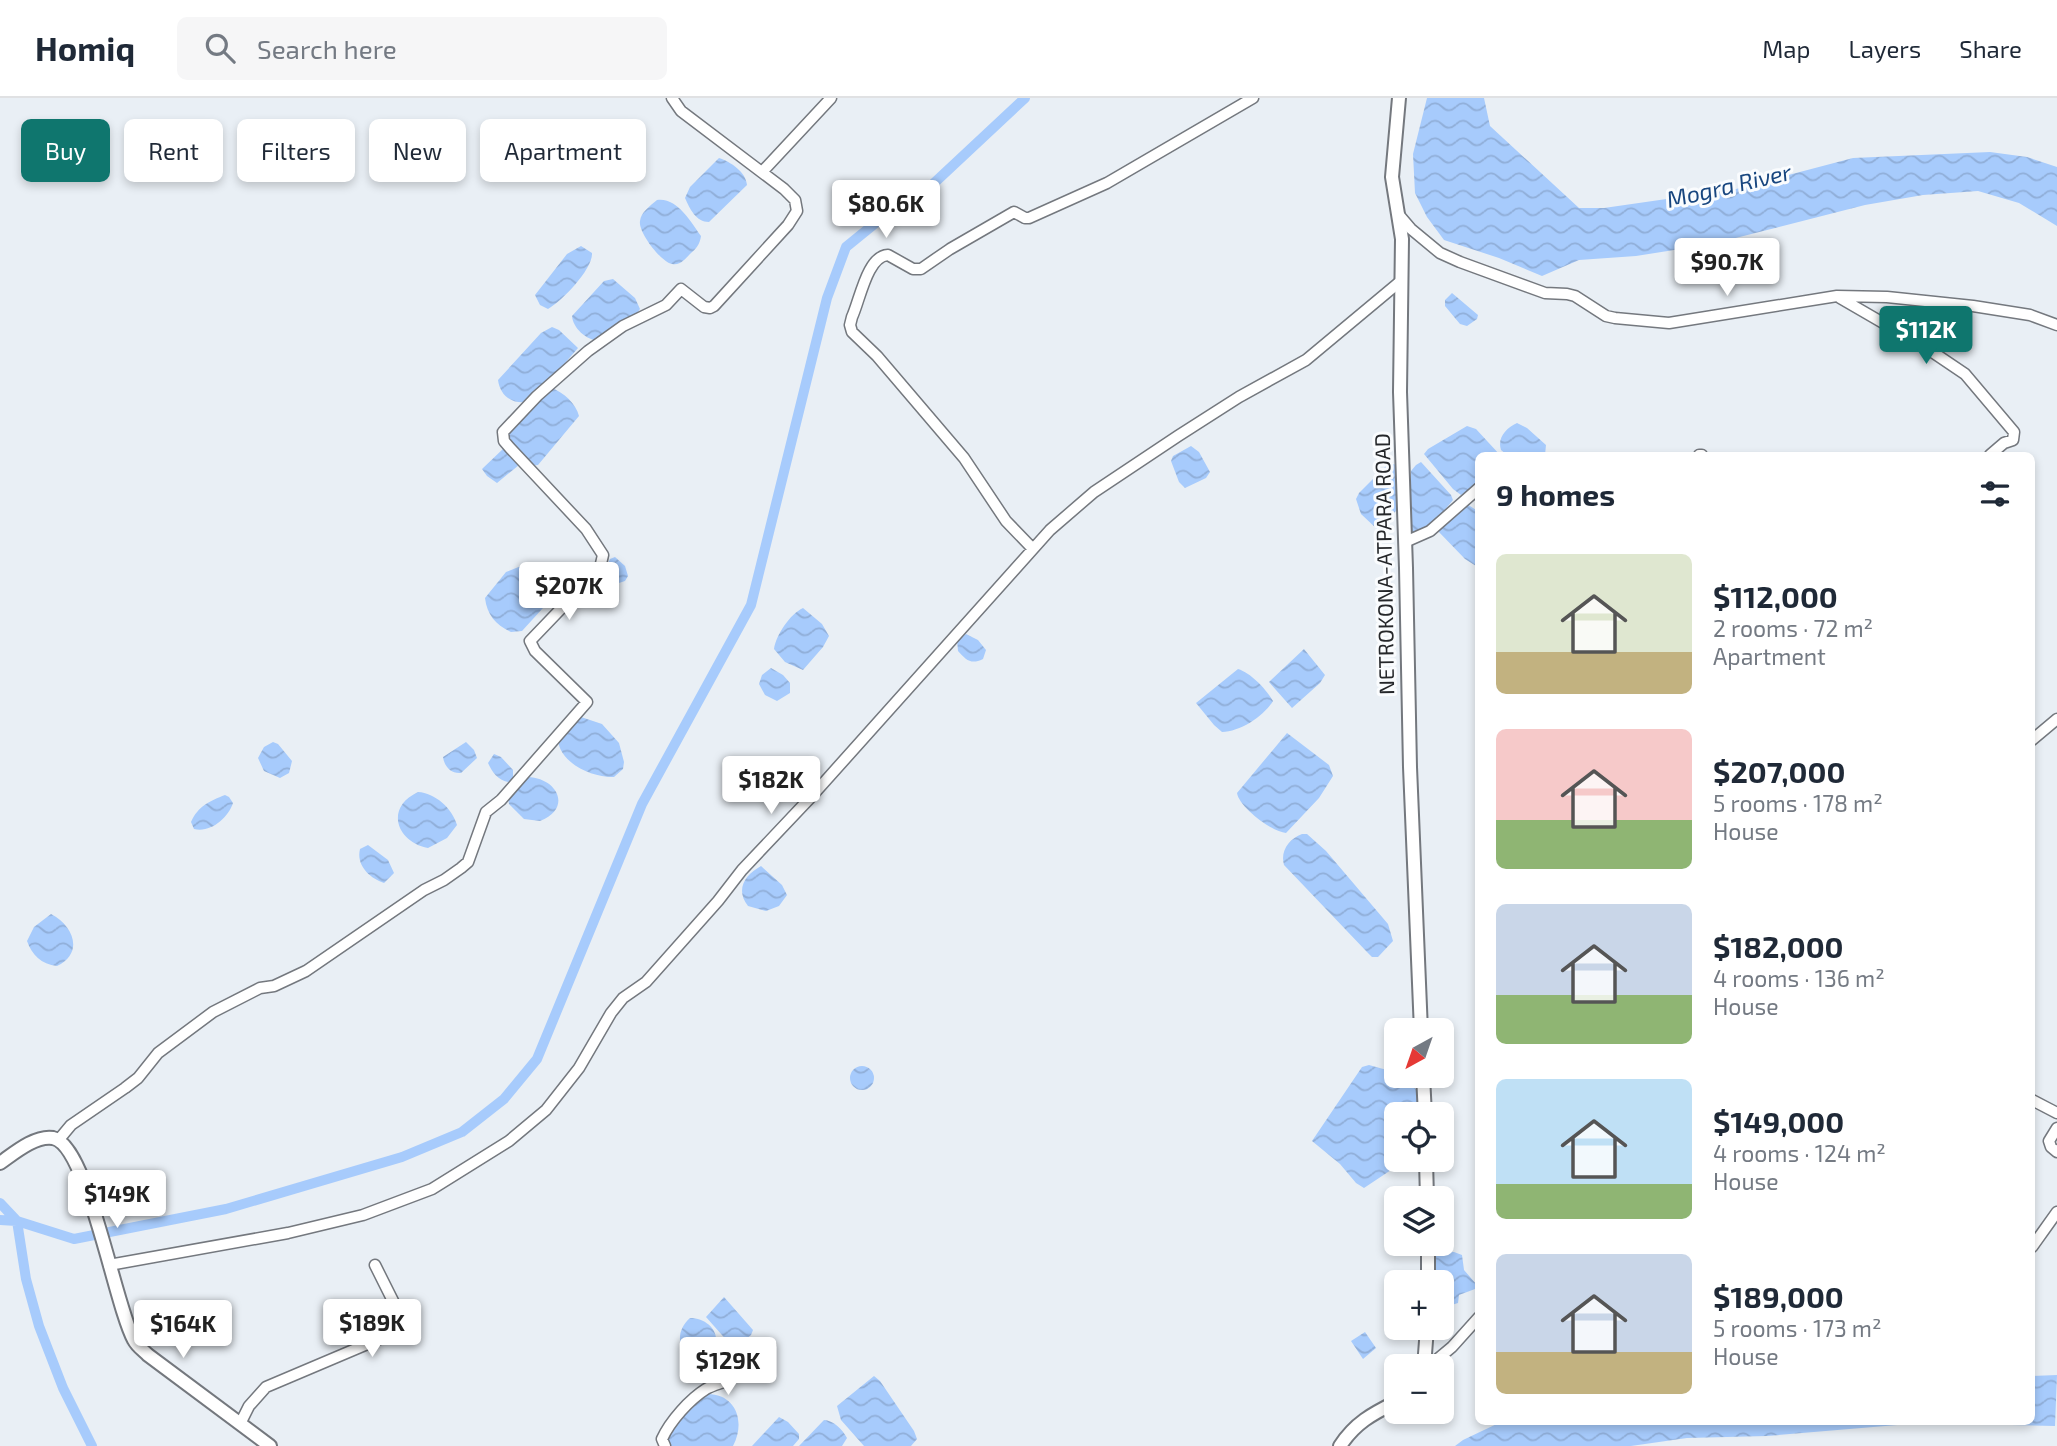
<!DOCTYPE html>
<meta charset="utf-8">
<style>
:root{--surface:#fff;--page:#f6f6f7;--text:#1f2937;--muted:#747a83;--line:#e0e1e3;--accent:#0f766e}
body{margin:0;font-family:"Exo 2",sans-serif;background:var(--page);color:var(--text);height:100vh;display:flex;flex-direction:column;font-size:26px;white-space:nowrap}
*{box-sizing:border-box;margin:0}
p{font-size:23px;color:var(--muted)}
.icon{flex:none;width:38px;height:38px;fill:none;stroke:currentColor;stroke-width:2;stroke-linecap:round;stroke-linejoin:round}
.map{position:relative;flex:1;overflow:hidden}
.side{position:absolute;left:1475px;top:354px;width:560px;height:973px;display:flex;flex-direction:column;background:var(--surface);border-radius:10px;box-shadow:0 4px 10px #0003}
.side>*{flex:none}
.hud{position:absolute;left:21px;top:21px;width:665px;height:63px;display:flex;gap:14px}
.needle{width:46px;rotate:220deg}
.fabs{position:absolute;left:1384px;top:920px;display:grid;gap:14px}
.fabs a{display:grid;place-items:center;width:70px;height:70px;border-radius:10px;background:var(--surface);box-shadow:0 4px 10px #0003;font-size:35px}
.price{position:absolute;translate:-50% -60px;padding:0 16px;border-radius:7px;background:#fff;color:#222;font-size:23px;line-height:46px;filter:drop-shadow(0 2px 4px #0008)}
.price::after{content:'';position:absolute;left:50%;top:42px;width:21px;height:16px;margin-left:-10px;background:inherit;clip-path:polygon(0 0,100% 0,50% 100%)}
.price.current{background:var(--accent);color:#fff}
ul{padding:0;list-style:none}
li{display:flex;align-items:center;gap:21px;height:175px;padding:0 21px}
li span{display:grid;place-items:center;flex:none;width:196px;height:140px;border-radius:10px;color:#555}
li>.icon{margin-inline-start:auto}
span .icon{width:84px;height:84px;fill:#fffc;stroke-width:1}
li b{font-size:30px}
h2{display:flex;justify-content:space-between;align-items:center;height:84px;padding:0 21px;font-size:30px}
.tag{padding:0 24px;border-radius:10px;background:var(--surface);box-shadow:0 4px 10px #0003;font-size:24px;line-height:63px}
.tag.current{background:var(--accent);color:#fff}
header{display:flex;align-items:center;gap:42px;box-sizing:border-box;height:98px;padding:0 35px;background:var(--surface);border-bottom:2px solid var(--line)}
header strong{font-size:33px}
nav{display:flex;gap:38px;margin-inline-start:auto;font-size:24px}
.search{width:490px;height:63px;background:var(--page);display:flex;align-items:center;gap:18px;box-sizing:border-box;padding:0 24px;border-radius:10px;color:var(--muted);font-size:26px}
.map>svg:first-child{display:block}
.water{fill:url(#water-waves)}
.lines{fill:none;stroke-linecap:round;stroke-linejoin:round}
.canal{stroke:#a7cbfc;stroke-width:10}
.minor-casing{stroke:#74787e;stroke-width:13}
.tertiary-casing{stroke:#74787e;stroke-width:16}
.minor{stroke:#fff;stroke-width:10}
.tertiary{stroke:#fff;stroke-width:12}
.labels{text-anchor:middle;stroke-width:6;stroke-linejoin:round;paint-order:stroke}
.street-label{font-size:21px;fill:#25272a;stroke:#fafcfe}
.water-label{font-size:23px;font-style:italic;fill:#18467f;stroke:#fafcfe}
</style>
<header>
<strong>Homiq</strong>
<div class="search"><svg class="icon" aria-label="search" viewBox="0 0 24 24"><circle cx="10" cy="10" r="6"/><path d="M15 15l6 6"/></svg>Search here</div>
<nav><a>Map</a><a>Layers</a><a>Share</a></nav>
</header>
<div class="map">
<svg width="2057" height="1348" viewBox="0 0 2057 1348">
<defs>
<pattern id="water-waves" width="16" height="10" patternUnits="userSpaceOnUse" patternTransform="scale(1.75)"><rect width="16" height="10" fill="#a7cbfc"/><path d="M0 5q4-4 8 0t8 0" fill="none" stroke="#90aed8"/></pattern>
</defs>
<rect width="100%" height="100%" fill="#e9eff5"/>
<!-- water -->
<path class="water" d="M1427 0H1484L1490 28 1579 110H1604L1736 91 1853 60 1990 54 2027 59 2057 69V128L2019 105 1978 93 1923 97 1865 107 1712 146 1636 158 1579 162 1542 178 1499 160 1444 142 1427 119 1415 95 1413 56Z
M719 60C731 64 746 74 747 87L709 124C696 124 690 111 685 100L690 89Z
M657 102C677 99 691 124 701 138 700 146 696 151 690 156 685 161 680 168 672 166 661 164 638 134 640 123 641 114 650 108 657 102Z
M581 148 592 155C593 171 562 203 548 211L540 207 535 197 567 156Z
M613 181 635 200 640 211 635 218 599 243C586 242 573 230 572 218L604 183Z
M1452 195 1478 217 1477 221 1467 228 1460 226 1445 208V202Z
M552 229 559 232 578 250 552 280 526 304C511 306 500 297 498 282L541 235Z
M551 290C564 294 576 306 579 318L538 367 530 368 507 344 504 334Z
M1517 325 1527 330 1546 347 1545 357H1507L1501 352C1497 340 1506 330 1517 325Z
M1467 328 1476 331 1500 357H1479V385L1461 397 1453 391 1424 356 1428 351Z
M1191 348 1199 354 1210 374 1206 380 1185 390 1179 384 1171 363 1173 358Z
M504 350 519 367 497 385 487 378 482 371Z
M1421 364 1451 397 1453 402 1434 425 1413 437 1410 431 1411 373 1416 367Z
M1389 365 1397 367 1398 411 1377 431 1361 416 1356 401 1359 395Z
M1467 406 1479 414V466L1476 468 1465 461 1437 432Z
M615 459 625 468 628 478 625 483 613 487 606 482 603 477 610 461Z
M526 466C541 470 555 482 553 499L522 533 511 534C496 527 487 517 485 500L506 474Z
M803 510 822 526 829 538 823 549 803 572 785 564 774 551C776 537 790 516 803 510Z
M966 536 978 542 986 552 983 561C971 567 966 562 958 553L957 542Z
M1304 551 1325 577 1320 585 1292 610 1269 584Z
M771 570 783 577 790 585V595L777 603 765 597 759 586 762 577Z
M1238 571C1251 575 1266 591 1273 603 1264 618 1240 634 1222 634L1214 627 1196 605Z
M581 619 602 626 619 645 624 664 623 671 614 679C594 680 560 666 558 642L577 620Z
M1287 635 1329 667 1333 678 1319 700 1286 735C1272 734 1239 709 1237 695Z
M273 644 278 646 292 663 289 675 280 680 264 673 258 660 264 649Z
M466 644 474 652 477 660 461 675C451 676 444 668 443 659Z
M494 656 501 659 513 672V682L508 684C498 682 492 674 488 665Z
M528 679C557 680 573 710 540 723L524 721 509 706 508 700Z
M418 694C435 695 452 710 457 727L447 740 428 750C397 744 384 710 418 694Z
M225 697 229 699 233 705C228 720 211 735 194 731L191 724C198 708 210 703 225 697Z
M1302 736H1307L1326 753 1388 826 1393 843 1378 859H1372L1367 854 1284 767C1280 753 1289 741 1302 736Z
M368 747 388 762 394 775 384 785C369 780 356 767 360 751Z
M761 768 782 787 787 797 779 808 766 813 748 808C735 791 745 777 761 768Z
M51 816C74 828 84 855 57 868 41 866 32 857 27 843L34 829Z
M1369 967 1394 974 1396 978C1405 979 1413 989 1419 994L1420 1017H1396V1062H1406L1364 1090 1356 1085 1340 1066 1312 1043 1362 969Z
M850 980a12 12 0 1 1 24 0a12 12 0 1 1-24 0Z
M1433 1146 1439 1148 1441 1154H1454L1462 1157 1464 1172 1477 1187 1475 1191 1459 1197 1458 1205 1442 1210V1185H1432Z
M724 1199 753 1232 751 1237 737 1249 729 1245 706 1219Z
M690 1220C713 1220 728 1245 704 1260 679 1261 672 1236 690 1220Z
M1365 1234 1376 1250 1363 1261 1351 1243Z
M2057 1277 2055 1328 1921 1325 1767 1338 1687 1340 1631 1348H1455L1463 1342 1503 1323H2032V1278Z
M874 1278 880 1283 914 1333 917 1341 911 1348H864L841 1322 837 1308Z
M706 1296C736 1295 746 1324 733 1348H670L668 1340 693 1306Z
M779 1319 788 1324 799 1336V1341L793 1348H752Z
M824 1322C833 1322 843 1332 847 1340L842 1348H799Z"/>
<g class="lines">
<!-- canal -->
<path class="canal" d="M0 1105 17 1123 26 1181 39 1228 63 1290 92 1348
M0 1122 17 1123 74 1141 226 1111 402 1059 462 1034 504 1001 537 961 642 706 751 507 827 200 846 149 889 114 932 87 1025 0"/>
<!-- minor casing -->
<g class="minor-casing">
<path id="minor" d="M762 74 831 0
M1399 117 1411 131 1440 155 1460 164 1545 195 1567 196 1575 198 1606 218 1615 220 1669 225 1837 198 1887 199 1973 208 2030 217 2057 227
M1840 200 1928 251 1965 276 2014 334 2013 342 2004 345 1990 357
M1699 357H1702
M1405 444 1430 433 1479 390
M1033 451 1006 423 964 360 877 258 852 234 850 227 852 219C860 202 867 158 888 157L913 171H921L950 151 1014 114 1025 120H1029L1107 85 1253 0
M2032 642 2057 621
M2032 1002 2057 1015
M2057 1030 2049 1043 2051 1049 2057 1054
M61 1044V1039L71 1027 125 990 138 980 158 955 213 914 260 890 274 888 306 873 424 792 444 782 461 770 468 764 486 714 501 702 587 604 535 553 530 543 600 470 603 457 586 431 510 350 504 343 503 334 537 298 588 253 623 228 666 207 681 191 704 209 710 210 714 208 788 127 797 113 795 102 784 91 681 13 672 0
M2032 1149 2057 1114
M109 1167 288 1135 363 1117 432 1091 509 1043 546 1012 579 970 611 915 623 900 646 884 718 803 742 772 811 699 1050 432 1094 394 1178 338 1239 299 1306 262 1402 182
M1428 1269 1452 1249 1479 1219
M240 1326 249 1308 266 1289 410 1228 396 1209 375 1167
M665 1348 662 1341C670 1323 690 1301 706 1291 715 1286 724 1285 732 1280 746 1271 758 1258 770 1247"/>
</g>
<!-- tertiary casing -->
<g class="tertiary-casing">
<path id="tertiary" d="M1399 0 1392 79 1402 141 1400 294 1406 470 1410 669 1421 933
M1423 978 1425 1017
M1426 1062 1427 1101
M0 1065C13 1056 35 1037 53 1040 88 1047 115 1208 134 1242 137 1248 143 1252 148 1257L270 1348
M1428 1185V1146
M1424 1269 1427 1230
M1340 1348C1355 1325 1372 1316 1396 1304"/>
</g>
<!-- minor -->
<use href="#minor" class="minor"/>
<!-- tertiary -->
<use href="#tertiary" class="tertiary"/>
</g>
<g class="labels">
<!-- street labels -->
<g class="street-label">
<text transform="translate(1385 466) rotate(-91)" y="7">NETROKONA-ATPARA ROAD</text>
</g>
<!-- water labels -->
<g class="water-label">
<text transform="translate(1729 88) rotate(-13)" y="8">Mogra River</text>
</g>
</g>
</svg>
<div class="fabs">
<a><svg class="needle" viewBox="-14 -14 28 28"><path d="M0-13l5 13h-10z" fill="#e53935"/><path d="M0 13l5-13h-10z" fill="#747a83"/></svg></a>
<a><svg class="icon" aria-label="locate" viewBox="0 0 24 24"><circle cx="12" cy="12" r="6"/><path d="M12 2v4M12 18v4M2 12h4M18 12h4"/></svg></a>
<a><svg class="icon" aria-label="layers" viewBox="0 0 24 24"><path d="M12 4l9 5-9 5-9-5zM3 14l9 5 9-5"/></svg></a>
<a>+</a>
<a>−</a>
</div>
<b class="price" style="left:886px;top:142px">$80.6K</b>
<b class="price" style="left:1727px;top:200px">$90.7K</b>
<b class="price current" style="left:1926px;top:268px">$112K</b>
<b class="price" style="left:569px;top:524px">$207K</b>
<b class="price" style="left:771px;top:718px">$182K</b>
<b class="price" style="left:117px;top:1132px">$149K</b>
<b class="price" style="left:372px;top:1261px">$189K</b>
<b class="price" style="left:183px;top:1262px">$164K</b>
<b class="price" style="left:728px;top:1299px">$129K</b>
<div class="hud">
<a class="tag current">Buy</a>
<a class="tag">Rent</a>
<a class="tag">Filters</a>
<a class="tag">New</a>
<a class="tag">Apartment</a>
</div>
<section class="side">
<h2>9 homes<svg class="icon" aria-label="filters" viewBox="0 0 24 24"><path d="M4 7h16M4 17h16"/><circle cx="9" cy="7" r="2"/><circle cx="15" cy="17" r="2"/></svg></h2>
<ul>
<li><span style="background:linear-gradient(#dfe7d0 70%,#c2b280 0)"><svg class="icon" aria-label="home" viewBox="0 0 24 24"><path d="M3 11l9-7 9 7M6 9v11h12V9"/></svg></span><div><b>$112,000</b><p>2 rooms · 72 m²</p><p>Apartment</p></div></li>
<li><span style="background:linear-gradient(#f6c9c9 65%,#8fb573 0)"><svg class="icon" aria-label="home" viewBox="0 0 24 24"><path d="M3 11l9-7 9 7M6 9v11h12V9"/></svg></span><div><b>$207,000</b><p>5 rooms · 178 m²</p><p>House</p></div></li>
<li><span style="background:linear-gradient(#c9d6e8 65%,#8fb573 0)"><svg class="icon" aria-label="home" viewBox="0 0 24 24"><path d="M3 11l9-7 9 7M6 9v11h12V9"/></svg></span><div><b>$182,000</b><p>4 rooms · 136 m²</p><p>House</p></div></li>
<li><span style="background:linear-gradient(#bfe0f5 75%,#8fb573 0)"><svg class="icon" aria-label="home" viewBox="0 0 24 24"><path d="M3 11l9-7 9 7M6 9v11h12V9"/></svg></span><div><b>$149,000</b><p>4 rooms · 124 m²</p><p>House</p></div></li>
<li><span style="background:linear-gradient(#c9d6e8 70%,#c2b280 0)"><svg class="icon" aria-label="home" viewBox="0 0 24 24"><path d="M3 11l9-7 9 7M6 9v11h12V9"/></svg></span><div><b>$189,000</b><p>5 rooms · 173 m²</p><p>House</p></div></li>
</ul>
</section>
</div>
